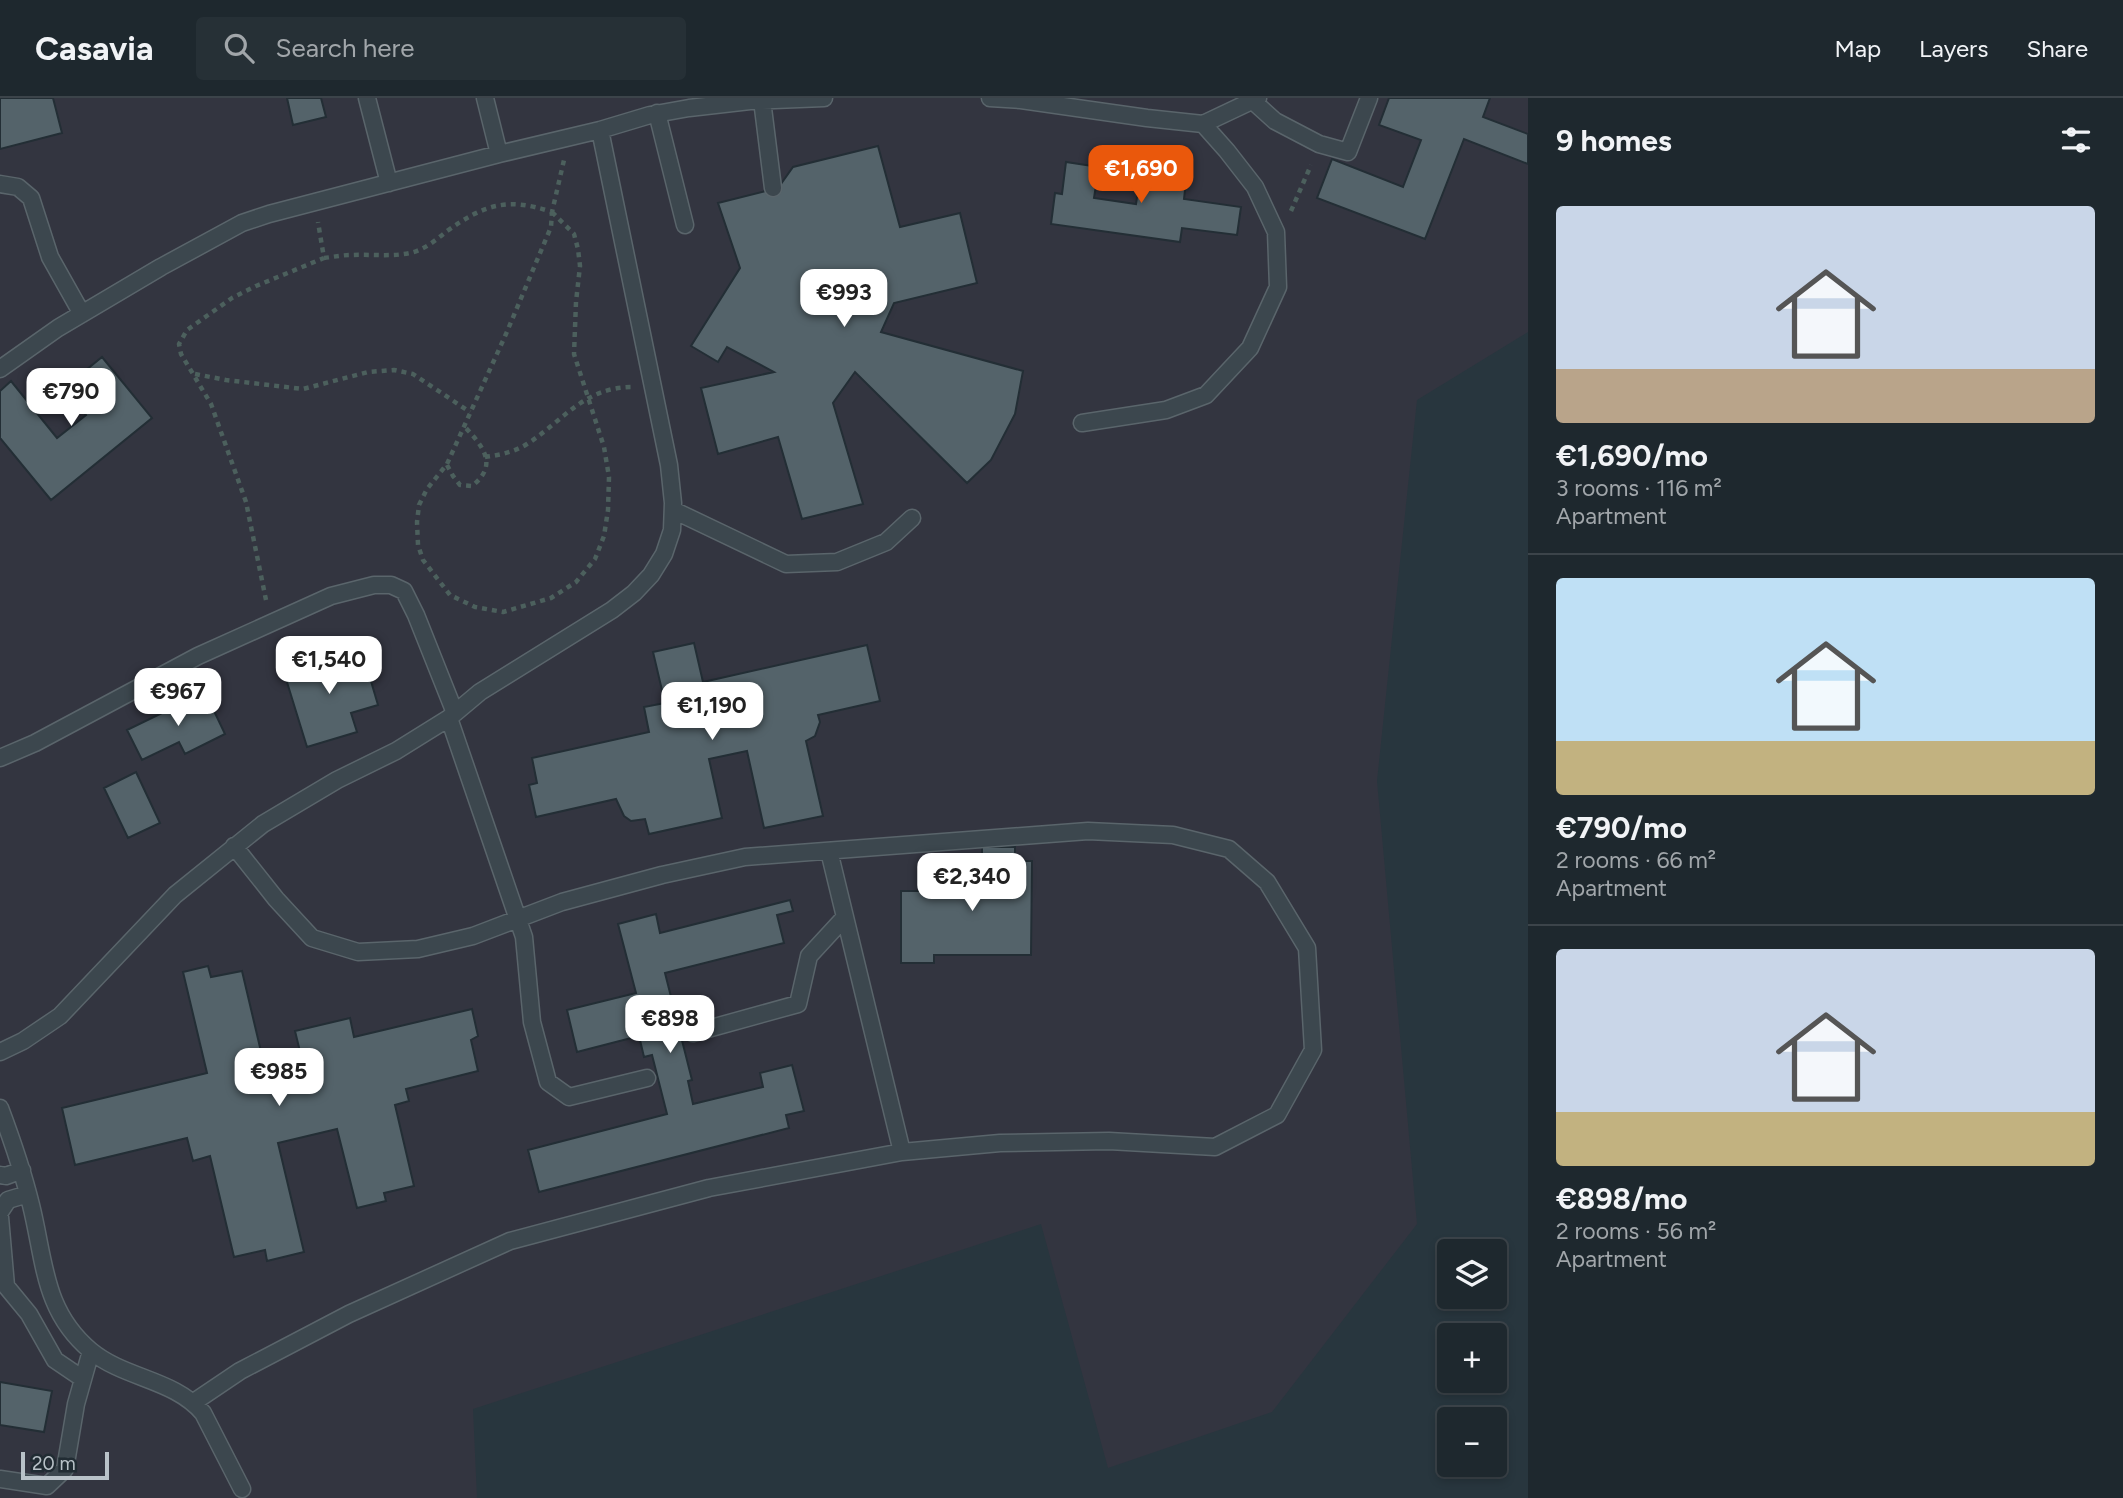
<!DOCTYPE html>
<meta charset="utf-8">
<style>
:root{--surface:#1e282e;--page:#263036;--text:#f1f3f6;--muted:#a1a6aa;--line:#3c444a;--accent:#ea580c}
body{margin:0;font-family:Figtree,sans-serif;background:var(--page);color:var(--text);height:100vh;display:flex;flex-direction:column;font-size:26px;white-space:nowrap}
*{box-sizing:border-box;margin:0}
p{font-size:23px;color:var(--muted)}
.icon{flex:none;width:38px;height:38px;fill:none;stroke:currentColor;stroke-width:2;stroke-linecap:round;stroke-linejoin:round}
.map{position:relative;flex:1;overflow:hidden}
.panel{display:flex;flex-direction:column;background:var(--surface);width:595px}
.panel>*{flex:none}
.buttons{position:absolute;left:1437px;top:1141px;display:grid;gap:14px}
.buttons a{display:grid;place-items:center;width:70px;height:70px;border-radius:7px;background:var(--surface);box-shadow:0 4px 10px #0003,0 0 0 2px var(--line);font-size:35px}
.scale{position:absolute;left:21px;bottom:18px;width:88px;box-sizing:border-box;padding-left:7px;border:4px solid #b9c2c8;border-top:0;font-size:19px;line-height:24px;white-space:nowrap;color:#b9c2c8;-webkit-text-stroke:5px #212c33;paint-order:stroke}
.price{position:absolute;translate:-50% -60px;padding:0 16px;border-radius:14px;background:#fff;color:#222;font-size:23px;line-height:46px;filter:drop-shadow(0 2px 4px #0008)}
.price::after{content:'';position:absolute;left:50%;top:42px;width:21px;height:16px;margin-left:-10px;background:inherit;clip-path:polygon(0 0,100% 0,50% 100%)}
.price.on{background:var(--accent);color:#fff}
ul{padding:0;list-style:none}
li{display:grid;align-content:center;gap:14px;height:371px;padding:0 28px}
li+li{border-top:2px solid var(--line)}
li span{display:grid;place-items:center;height:217px;border-radius:7px;color:#555}
li>.icon{margin-inline-start:auto}
span .icon{width:126px;height:126px;fill:#fffc;stroke-width:1}
li b{font-size:30px}
h2{display:flex;justify-content:space-between;align-items:center;height:84px;padding:0 28px;font-size:30px}
header{display:flex;align-items:center;gap:42px;box-sizing:border-box;height:98px;padding:0 35px;background:var(--surface);border-bottom:2px solid var(--line)}
header strong{font-size:33px}
nav{display:flex;gap:38px;margin-inline-start:auto;font-size:24px}
.search{width:490px;height:63px;background:var(--page);display:flex;align-items:center;gap:18px;box-sizing:border-box;padding:0 24px;border-radius:7px;color:var(--muted);font-size:26px}
main{display:flex;flex:1;min-height:0}
.map>svg:first-child{display:block}
.medical{fill:#333540}
.building{fill:#54636a;stroke:#232e35;stroke-width:2}
.lines{fill:none;stroke-linecap:round;stroke-linejoin:round}
.lane-casing{stroke:#5a656b;stroke-width:19}
.path{stroke:#4c605d;stroke-width:4.5;stroke-dasharray:5 5;stroke-linecap:butt}
.lane{stroke:#3c474e;stroke-width:16}
</style>
<header>
<strong>Casavia</strong>
<div class="search"><svg class="icon" aria-label="search" viewBox="0 0 24 24"><circle cx="10" cy="10" r="6"/><path d="M15 15l6 6"/></svg>Search here</div>
<nav><a>Map</a><a>Layers</a><a>Share</a></nav>
</header>
<main>
<div class="map">
<svg width="1528" height="1400" viewBox="0 0 1528 1400">
<rect width="100%" height="100%" fill="#28363e"/>
<!-- medical -->
<path class="medical" d="M0 0H1528V234L1417 302 1377 683 1417 1126 1272 1314 1108 1370 1041 1126 473 1311 477 1400H0Z"/>
<!-- building -->
<path class="building" d="M0 0H53L62 35 0 51Z
M287 0H321L326 19 293 27Z
M1389 0H1490L1483 19 1528 36V66L1464 41 1425 141 1317 100 1332 61 1403 89 1421 42 1379 27Z
M878 48 900 129 960 115 977 185 894 205 881 234 1023 273 1015 316 991 362 967 385 855 274 833 305 863 406 802 421 778 339 718 356 701 290 774 274 727 249 718 264 691 248 740 170 718 105 778 90 793 69Z
M1143 60 1188 66 1184 101 1241 109 1237 137 1182 130 1180 144 1051 126 1055 95 1062 96 1066 64 1099 69 1094 100 1136 106Z
M102 259 152 320 51 402 0 340V293L11 283 57 340 86 317 64 290Z
M694 545 703 584 867 547 880 603 818 617 820 624 815 638 806 643 823 718 764 730 747 653 709 661 722 720 649 736 645 721 631 723 624 718 616 701 536 719 529 687 537 685 532 660 649 634 644 609 665 605 653 554Z
M325 555 329 567 363 556 378 607 351 615 357 634 307 649 282 568Z
M205 594 225 636 185 656 179 644 142 662 127 632Z
M136 674 160 725 128 740 104 690Z
M982 749H1015V763H1032L1031 857H934V865H901V793H957V774H982Z
M790 802 793 813 777 817 784 845 665 875 692 982 688 983 693 1006 763 989 760 975 792 967 804 1013 786 1017 789 1030 539 1094 528 1052 667 1016 652 957 644 959 639 938 577 954 567 912 636 895 618 826 656 816 660 835Z
M208 868 211 879 242 873 267 979 304 970 295 933 350 920 354 939 472 911 478 938 471 942 478 973 406 991 409 1003 395 1007 414 1088 384 1095 386 1103 357 1110 337 1031 278 1045 304 1154 267 1163 265 1152 234 1159 210 1058 193 1063 187 1040 75 1067 62 1010 207 975 183 874Z
M0 1284 52 1293 44 1334 0 1327Z"/>
<g class="lines">
<!-- lane casing -->
<g class="lane-casing">
<path id="lane" d="M367 0 389 85
M485 0 499 56 600 32 650 17 689 10 750 3 824 0
M990 0 1021 2 1147 20 1203 26 1258 0
M762 2 773 90
M1254 4 1275 23 1319 46 1348 54 1369 0
M657 15 685 127
M0 86 18 89 31 100 50 159 82 216
M0 271 58 230 161 169 242 125 269 116 499 56
M1082 325 1166 312 1206 297 1250 250 1278 189 1276 134 1255 89 1227 53 1203 26
M673 412 786 466 837 464 886 444 912 420
M449 620 524 839 532 924 548 984 569 999 647 980
M0 660 35 645 198 558 331 498 374 487H391L404 493 416 517 455 615
M829 753 902 1054
M693 935 798 906 809 858 845 819
M0 954 23 943 60 918 175 797 263 726 337 682 396 653 449 620 480 594 612 512 634 495 651 477 664 456 672 432 673 405 669 367 600 32
M0 1010C12 1042 23 1074 31 1107 45 1163 43 1213 91 1253 125 1281 174 1281 203 1315L242 1391
M0 1077 6 1078 22 1072
M0 1114 8 1102 28 1096
M0 1119 6 1188 29 1216 55 1262 83 1281
M194 1304 240 1273 349 1216 510 1143 709 1090 902 1054 1000 1045 1109 1043 1215 1049 1277 1017 1313 952 1307 850 1267 784 1229 751 1173 737 1088 733 745 759 662 777 562 804 473 838 418 851 358 854 312 840 276 801 234 748
M0 1381 47 1388 65 1371 76 1306 91 1253"/>
</g>
<!-- path -->
<path class="path" d="M1291 113 1311 67
M552 114 574 136 578 151 580 168 576 204 574 256 604 349 609 379 608 412 604 438 595 461 576 484 551 500 503 514 475 509 450 497 423 462 418 447 417 424 419 407 427 391 447 366 506 236 551 129Z
M324 160C333 159 342 157 351 157 371 156 391 159 410 155 424 152 436 142 447 133 485 106 508 99 552 114L564 62
M195 276 226 282 303 291 368 274 394 272 413 276 470 314
M485 359C500 357 514 354 527 346 563 323 584 289 632 289
M447 367 453 378 460 387 472 388C499 367 483 348 464 328
M266 502 246 404 211 306 181 256 179 246 187 232 232 200 256 188 324 160 318 124"/>
<!-- lane -->
<use href="#lane" class="lane"/>
</g>
</svg>
<div class="buttons">
<a><svg class="icon" aria-label="layers" viewBox="0 0 24 24"><path d="M12 4l9 5-9 5-9-5zM3 14l9 5 9-5"/></svg></a>
<a>+</a>
<a>−</a>
</div>
<div class="scale">20 m</div>
<b class="price on" style="left:1141px;top:107px">€1,690</b>
<b class="price" style="left:844px;top:231px">€993</b>
<b class="price" style="left:71px;top:330px">€790</b>
<b class="price" style="left:329px;top:598px">€1,540</b>
<b class="price" style="left:178px;top:630px">€967</b>
<b class="price" style="left:712px;top:644px">€1,190</b>
<b class="price" style="left:972px;top:815px">€2,340</b>
<b class="price" style="left:670px;top:957px">€898</b>
<b class="price" style="left:279px;top:1010px">€985</b>
</div>
<section class="panel">
<h2>9 homes<svg class="icon" aria-label="filters" viewBox="0 0 24 24"><path d="M4 7h16M4 17h16"/><circle cx="9" cy="7" r="2"/><circle cx="15" cy="17" r="2"/></svg></h2>
<ul>
<li><span style="background:linear-gradient(#c9d6e8 75%,#b9a48a 0)"><svg class="icon" aria-label="home" viewBox="0 0 24 24"><path d="M3 11l9-7 9 7M6 9v11h12V9"/></svg></span><div><b>€1,690/mo</b><p>3 rooms · 116 m²</p><p>Apartment</p></div></li>
<li><span style="background:linear-gradient(#bfe0f5 75%,#c2b280 0)"><svg class="icon" aria-label="home" viewBox="0 0 24 24"><path d="M3 11l9-7 9 7M6 9v11h12V9"/></svg></span><div><b>€790/mo</b><p>2 rooms · 66 m²</p><p>Apartment</p></div></li>
<li><span style="background:linear-gradient(#c9d6e8 75%,#c2b280 0)"><svg class="icon" aria-label="home" viewBox="0 0 24 24"><path d="M3 11l9-7 9 7M6 9v11h12V9"/></svg></span><div><b>€898/mo</b><p>2 rooms · 56 m²</p><p>Apartment</p></div></li>
</ul>
</section>
</main>
